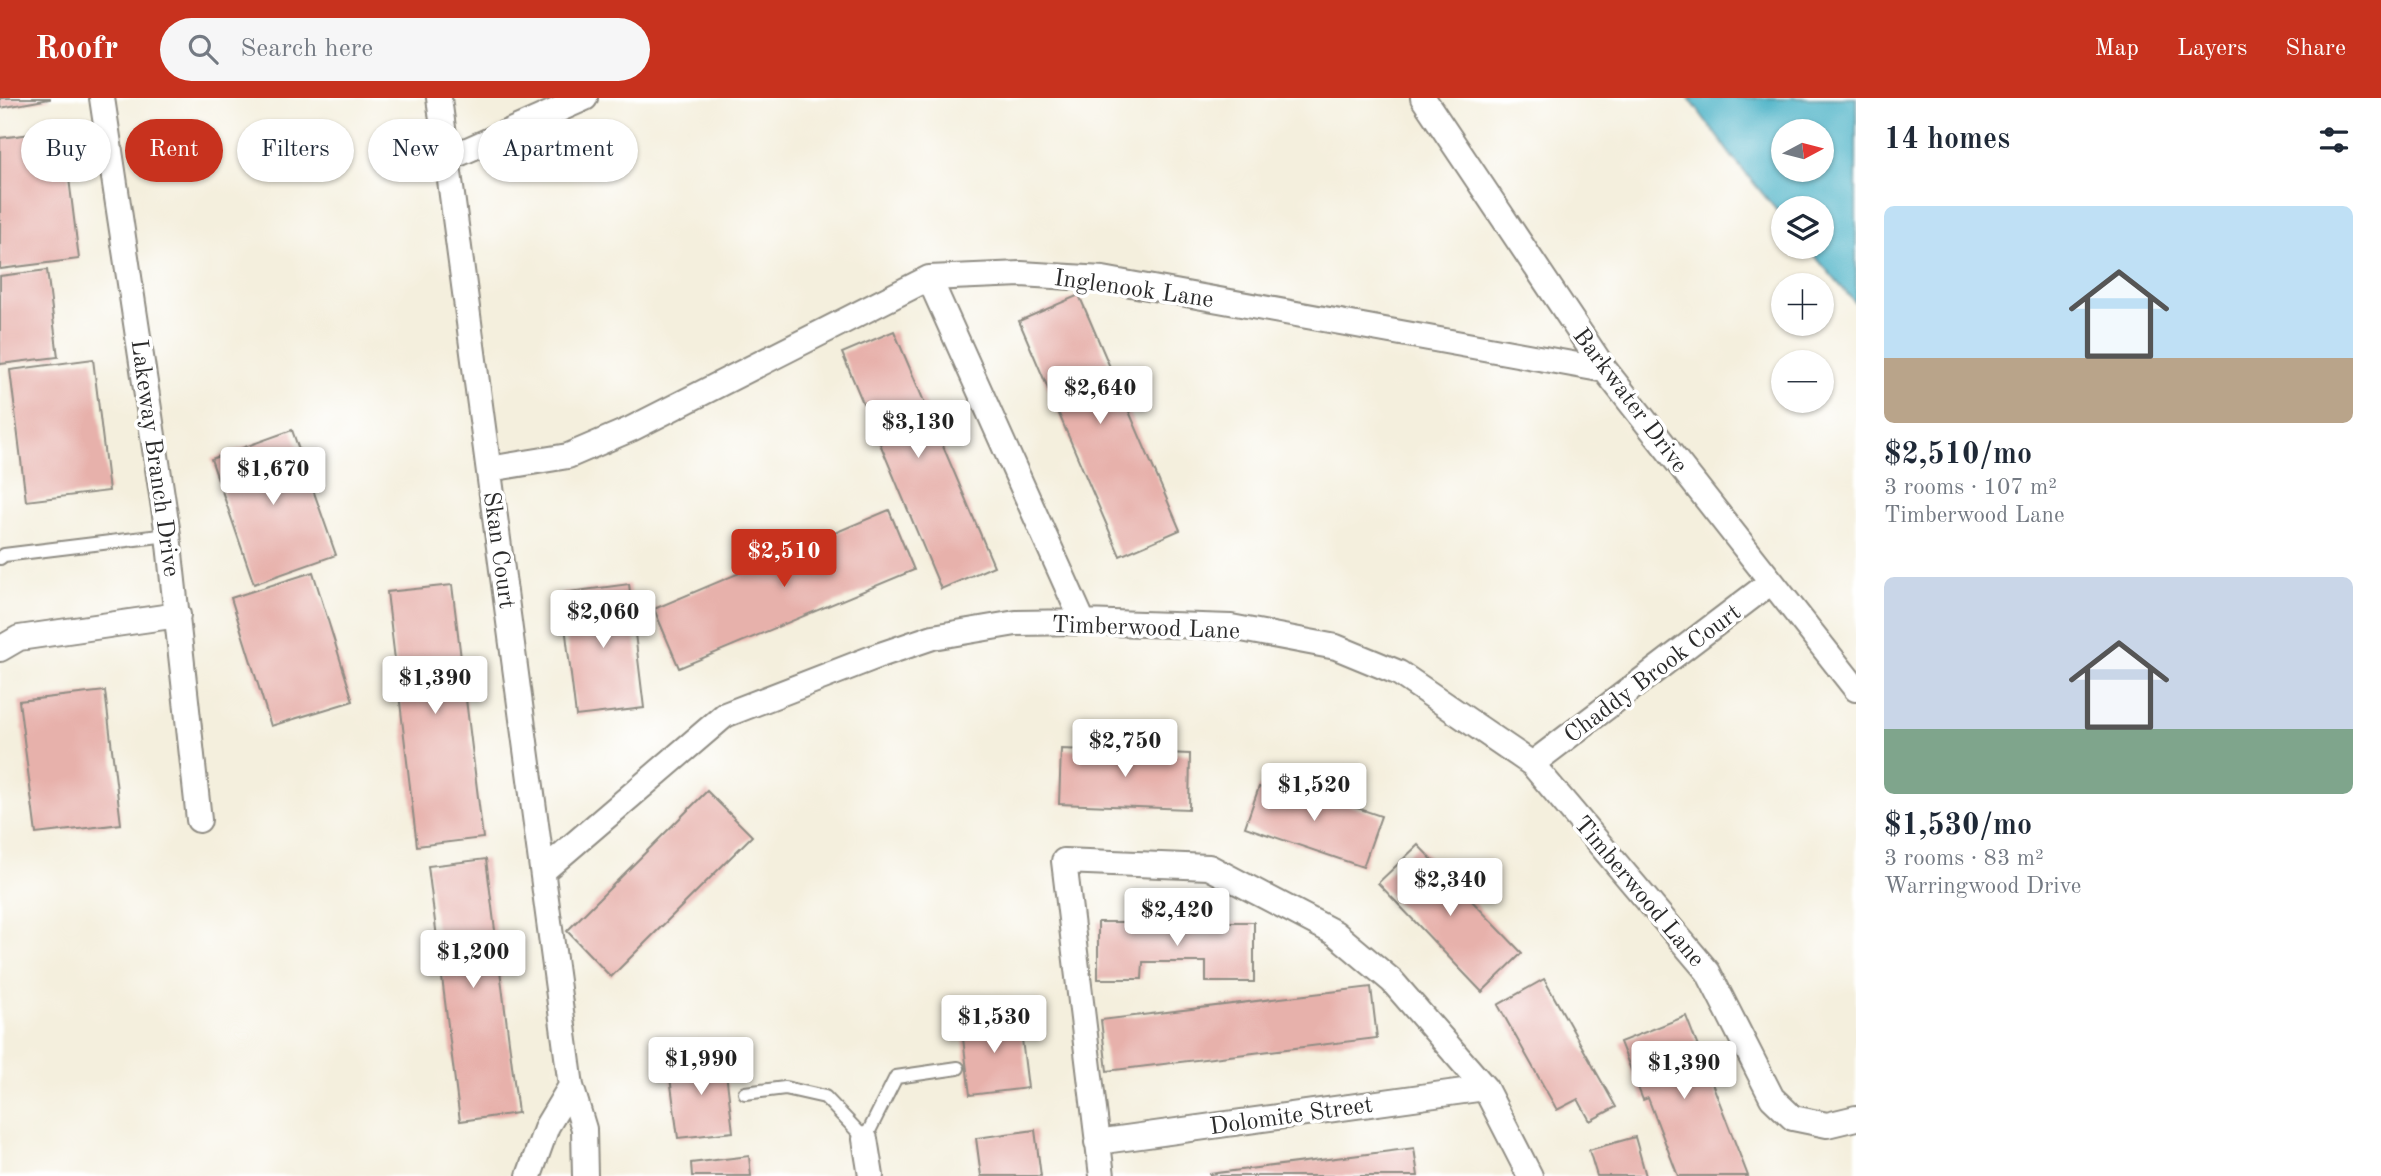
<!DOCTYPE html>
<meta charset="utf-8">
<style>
:root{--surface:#fff;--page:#f6f6f7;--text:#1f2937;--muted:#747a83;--accent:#c8321e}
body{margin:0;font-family:"Old Standard TT",serif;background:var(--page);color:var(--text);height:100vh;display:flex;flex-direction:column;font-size:26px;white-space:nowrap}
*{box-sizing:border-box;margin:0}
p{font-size:23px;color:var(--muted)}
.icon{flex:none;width:38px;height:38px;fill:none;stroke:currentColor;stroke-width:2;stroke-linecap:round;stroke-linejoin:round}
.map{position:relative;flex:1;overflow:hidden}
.sheet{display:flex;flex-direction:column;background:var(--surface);width:525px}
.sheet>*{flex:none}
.guide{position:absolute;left:21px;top:21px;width:665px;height:63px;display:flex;gap:14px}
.needle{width:46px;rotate:83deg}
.buttons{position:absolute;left:1771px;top:21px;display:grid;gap:14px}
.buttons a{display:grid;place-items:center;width:63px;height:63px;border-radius:50%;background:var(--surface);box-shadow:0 2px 5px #0004;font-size:35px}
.price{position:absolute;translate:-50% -60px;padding:0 16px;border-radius:7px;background:#fff;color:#222;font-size:23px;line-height:46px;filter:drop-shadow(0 2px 4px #0008)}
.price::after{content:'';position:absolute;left:50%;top:42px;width:21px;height:16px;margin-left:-10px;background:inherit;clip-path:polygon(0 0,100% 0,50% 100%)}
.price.selected{background:var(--accent);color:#fff}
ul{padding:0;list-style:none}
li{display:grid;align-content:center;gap:14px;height:371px;padding:0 28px}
li span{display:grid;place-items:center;height:217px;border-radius:10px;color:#555}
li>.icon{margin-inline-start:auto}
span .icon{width:126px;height:126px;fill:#fffc;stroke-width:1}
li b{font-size:30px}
h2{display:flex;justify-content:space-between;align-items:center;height:84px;padding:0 28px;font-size:30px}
.pill{padding:0 24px;border-radius:32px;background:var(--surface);box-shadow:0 2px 5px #0004;font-size:24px;line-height:63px}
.pill.selected{background:var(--accent);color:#fff}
header{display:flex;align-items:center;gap:42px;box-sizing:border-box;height:98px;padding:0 35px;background:var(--accent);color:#fff}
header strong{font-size:33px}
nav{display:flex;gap:38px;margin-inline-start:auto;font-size:24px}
.search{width:490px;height:63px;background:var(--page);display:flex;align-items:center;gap:18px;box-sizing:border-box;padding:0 24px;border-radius:38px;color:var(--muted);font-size:26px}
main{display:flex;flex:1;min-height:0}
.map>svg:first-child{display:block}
.water{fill:#47b0c5;stroke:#396e78;stroke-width:2;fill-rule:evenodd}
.building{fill:#e7b1ab}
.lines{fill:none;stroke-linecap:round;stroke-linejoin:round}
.lane-casing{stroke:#908d84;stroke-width:16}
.street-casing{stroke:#908d84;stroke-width:28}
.lane{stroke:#fff;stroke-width:12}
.street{stroke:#fff;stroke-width:24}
.labels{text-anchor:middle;stroke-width:7;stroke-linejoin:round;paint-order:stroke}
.street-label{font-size:24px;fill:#2b2b2b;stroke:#fff}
</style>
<header>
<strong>Roofr</strong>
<div class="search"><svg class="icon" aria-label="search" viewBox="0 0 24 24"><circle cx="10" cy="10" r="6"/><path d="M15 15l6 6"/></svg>Search here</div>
<nav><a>Map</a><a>Layers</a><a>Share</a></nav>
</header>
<main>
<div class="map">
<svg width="1856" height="1078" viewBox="0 0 1856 1078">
<rect width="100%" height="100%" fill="#fff"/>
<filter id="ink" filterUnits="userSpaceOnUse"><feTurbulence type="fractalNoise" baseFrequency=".0143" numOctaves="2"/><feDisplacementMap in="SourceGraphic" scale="14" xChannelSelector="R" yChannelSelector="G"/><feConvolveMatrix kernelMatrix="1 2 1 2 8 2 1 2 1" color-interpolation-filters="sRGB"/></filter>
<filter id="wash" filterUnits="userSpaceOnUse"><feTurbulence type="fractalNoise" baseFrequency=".00686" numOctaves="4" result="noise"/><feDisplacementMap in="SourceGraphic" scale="28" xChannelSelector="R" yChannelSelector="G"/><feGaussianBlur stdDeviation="1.57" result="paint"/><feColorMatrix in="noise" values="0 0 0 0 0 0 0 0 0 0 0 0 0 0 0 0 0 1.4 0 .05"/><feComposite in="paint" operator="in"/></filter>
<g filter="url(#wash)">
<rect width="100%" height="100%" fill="#f4efdd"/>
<!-- water -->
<path class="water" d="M1689 0H1856V206L1807 149H1822V110H1783V120L1732 59ZM1783 33H1822V72H1783Z"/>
<g id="blocks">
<!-- building -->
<path class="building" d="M0 0H50V1L0 10Z
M63 32 79 161 0 171V40Z
M47 172 58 259 0 266V178Z
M1079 197 1180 432 1120 458 1019 223Z
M894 233 994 468 941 491 842 255Z
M93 261 109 393 26 403 10 272Z
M292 332 336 457 254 486 211 361Z
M889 412 914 472 679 570 654 511Z
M313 474 353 603 271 628 231 500Z
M629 486 644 610 576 618 561 495Z
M452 487 483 740 417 748 387 494Z
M105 593 121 726 36 736 19 603Z
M1061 651 1190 656 1189 711 1059 706Z
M1277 683 1381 718 1363 769 1245 729 1259 689 1273 693Z
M707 693 752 738 611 879 567 833Z
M1418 747 1522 855 1482 894 1378 785Z
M486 761 518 1015 460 1023 428 768Z
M1098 824H1254V884H1206V864H1143L1142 881H1098Z
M1544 881 1616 1009 1590 1023 1578 1001 1557 1012 1498 907Z
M1371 889 1377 940 1107 973 1101 922Z
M1019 917 1028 990 970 997 961 924Z
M1686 918 1748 1078H1678L1648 1000 1643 1002 1620 944Z
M724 957 733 1034 678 1040 668 964Z
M1035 1032 1041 1078H981L976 1040Z
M1635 1039 1646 1078H1597L1589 1052Z
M1414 1050 1418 1078H1210V1076Z
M749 1058 751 1078H692L691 1065Z"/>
</g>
</g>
<g filter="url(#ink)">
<use href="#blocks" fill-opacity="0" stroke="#908d84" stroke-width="2"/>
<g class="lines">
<!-- lane casing -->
<g class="lane-casing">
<path id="lane" d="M0 460 4 457 168 437
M745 995 785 990 825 999 865 1041 896 979 958 970"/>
</g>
<!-- street casing -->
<g class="street-casing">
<path id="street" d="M102 0 168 437 199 722
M439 0 571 988 584 1031 585 1078
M1423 0 1605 272 1856 591
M447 61 585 0
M929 180 1083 524
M489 371 568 358 631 331 929 180 1021 176 1103 181 1605 272
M0 551 19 540 178 517
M1532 666 1771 484
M543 773 725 617 880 557 933 539 1016 525 1083 524 1231 529 1336 549 1399 575 1532 666 1708 874 1772 1000 1793 1020 1827 1027 1856 1020
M865 1041 871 1078
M1097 1044 1485 990
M529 1078 547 1028 571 988
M1102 1078 1064 763 1209 769 1335 835 1392 883 1485 990 1530 1078"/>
</g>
<!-- lane -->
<use href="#lane" class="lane"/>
<!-- street -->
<use href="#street" class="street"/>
</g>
</g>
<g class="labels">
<!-- street labels -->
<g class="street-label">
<text transform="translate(1134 190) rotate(8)" y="8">Inglenook Lane</text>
<text transform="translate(1631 302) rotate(53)" y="8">Barkwater Drive</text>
<text transform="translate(156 360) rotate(82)" y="8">Lakeway Branch Drive</text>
<text transform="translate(500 452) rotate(82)" y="8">Skan Court</text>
<text transform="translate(1146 529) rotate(2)" y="8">Timberwood Lane</text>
<text transform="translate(1652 575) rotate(-37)" y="8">Chaddy Brook Court</text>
<text transform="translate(1640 793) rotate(50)" y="8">Timberwood Lane</text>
<text transform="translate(1291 1017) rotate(-8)" y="8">Dolomite Street</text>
</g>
</g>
</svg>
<div class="buttons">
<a><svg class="needle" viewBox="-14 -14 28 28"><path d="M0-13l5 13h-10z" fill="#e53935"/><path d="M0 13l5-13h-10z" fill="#747a83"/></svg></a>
<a><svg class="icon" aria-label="layers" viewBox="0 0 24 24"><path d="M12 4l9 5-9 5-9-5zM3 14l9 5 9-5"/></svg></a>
<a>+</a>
<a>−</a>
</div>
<b class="price" style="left:1100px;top:328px">$2,640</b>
<b class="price" style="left:918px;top:362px">$3,130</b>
<b class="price" style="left:273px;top:409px">$1,670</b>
<b class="price selected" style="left:784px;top:491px">$2,510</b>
<b class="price" style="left:603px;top:552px">$2,060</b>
<b class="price" style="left:435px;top:618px">$1,390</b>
<b class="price" style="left:1125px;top:681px">$2,750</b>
<b class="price" style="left:1314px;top:725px">$1,520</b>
<b class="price" style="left:1450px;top:820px">$2,340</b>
<b class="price" style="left:1177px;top:850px">$2,420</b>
<b class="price" style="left:473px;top:892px">$1,200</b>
<b class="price" style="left:994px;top:957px">$1,530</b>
<b class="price" style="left:701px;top:999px">$1,990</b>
<b class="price" style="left:1684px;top:1003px">$1,390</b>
<div class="guide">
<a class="pill">Buy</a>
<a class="pill selected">Rent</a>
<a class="pill">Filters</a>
<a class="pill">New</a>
<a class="pill">Apartment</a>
</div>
</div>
<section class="sheet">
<h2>14 homes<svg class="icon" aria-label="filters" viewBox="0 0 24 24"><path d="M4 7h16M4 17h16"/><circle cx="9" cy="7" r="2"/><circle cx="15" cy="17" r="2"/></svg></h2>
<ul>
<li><span style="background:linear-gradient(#bfe0f5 70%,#b9a48a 0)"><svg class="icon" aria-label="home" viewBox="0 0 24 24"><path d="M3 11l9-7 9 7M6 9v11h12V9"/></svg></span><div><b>$2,510/mo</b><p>3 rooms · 107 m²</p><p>Timberwood Lane</p></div></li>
<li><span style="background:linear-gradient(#c9d6e8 70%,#7fa58c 0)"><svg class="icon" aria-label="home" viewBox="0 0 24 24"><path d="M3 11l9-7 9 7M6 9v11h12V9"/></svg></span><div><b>$1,530/mo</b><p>3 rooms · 83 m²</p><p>Warringwood Drive</p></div></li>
</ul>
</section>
</main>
